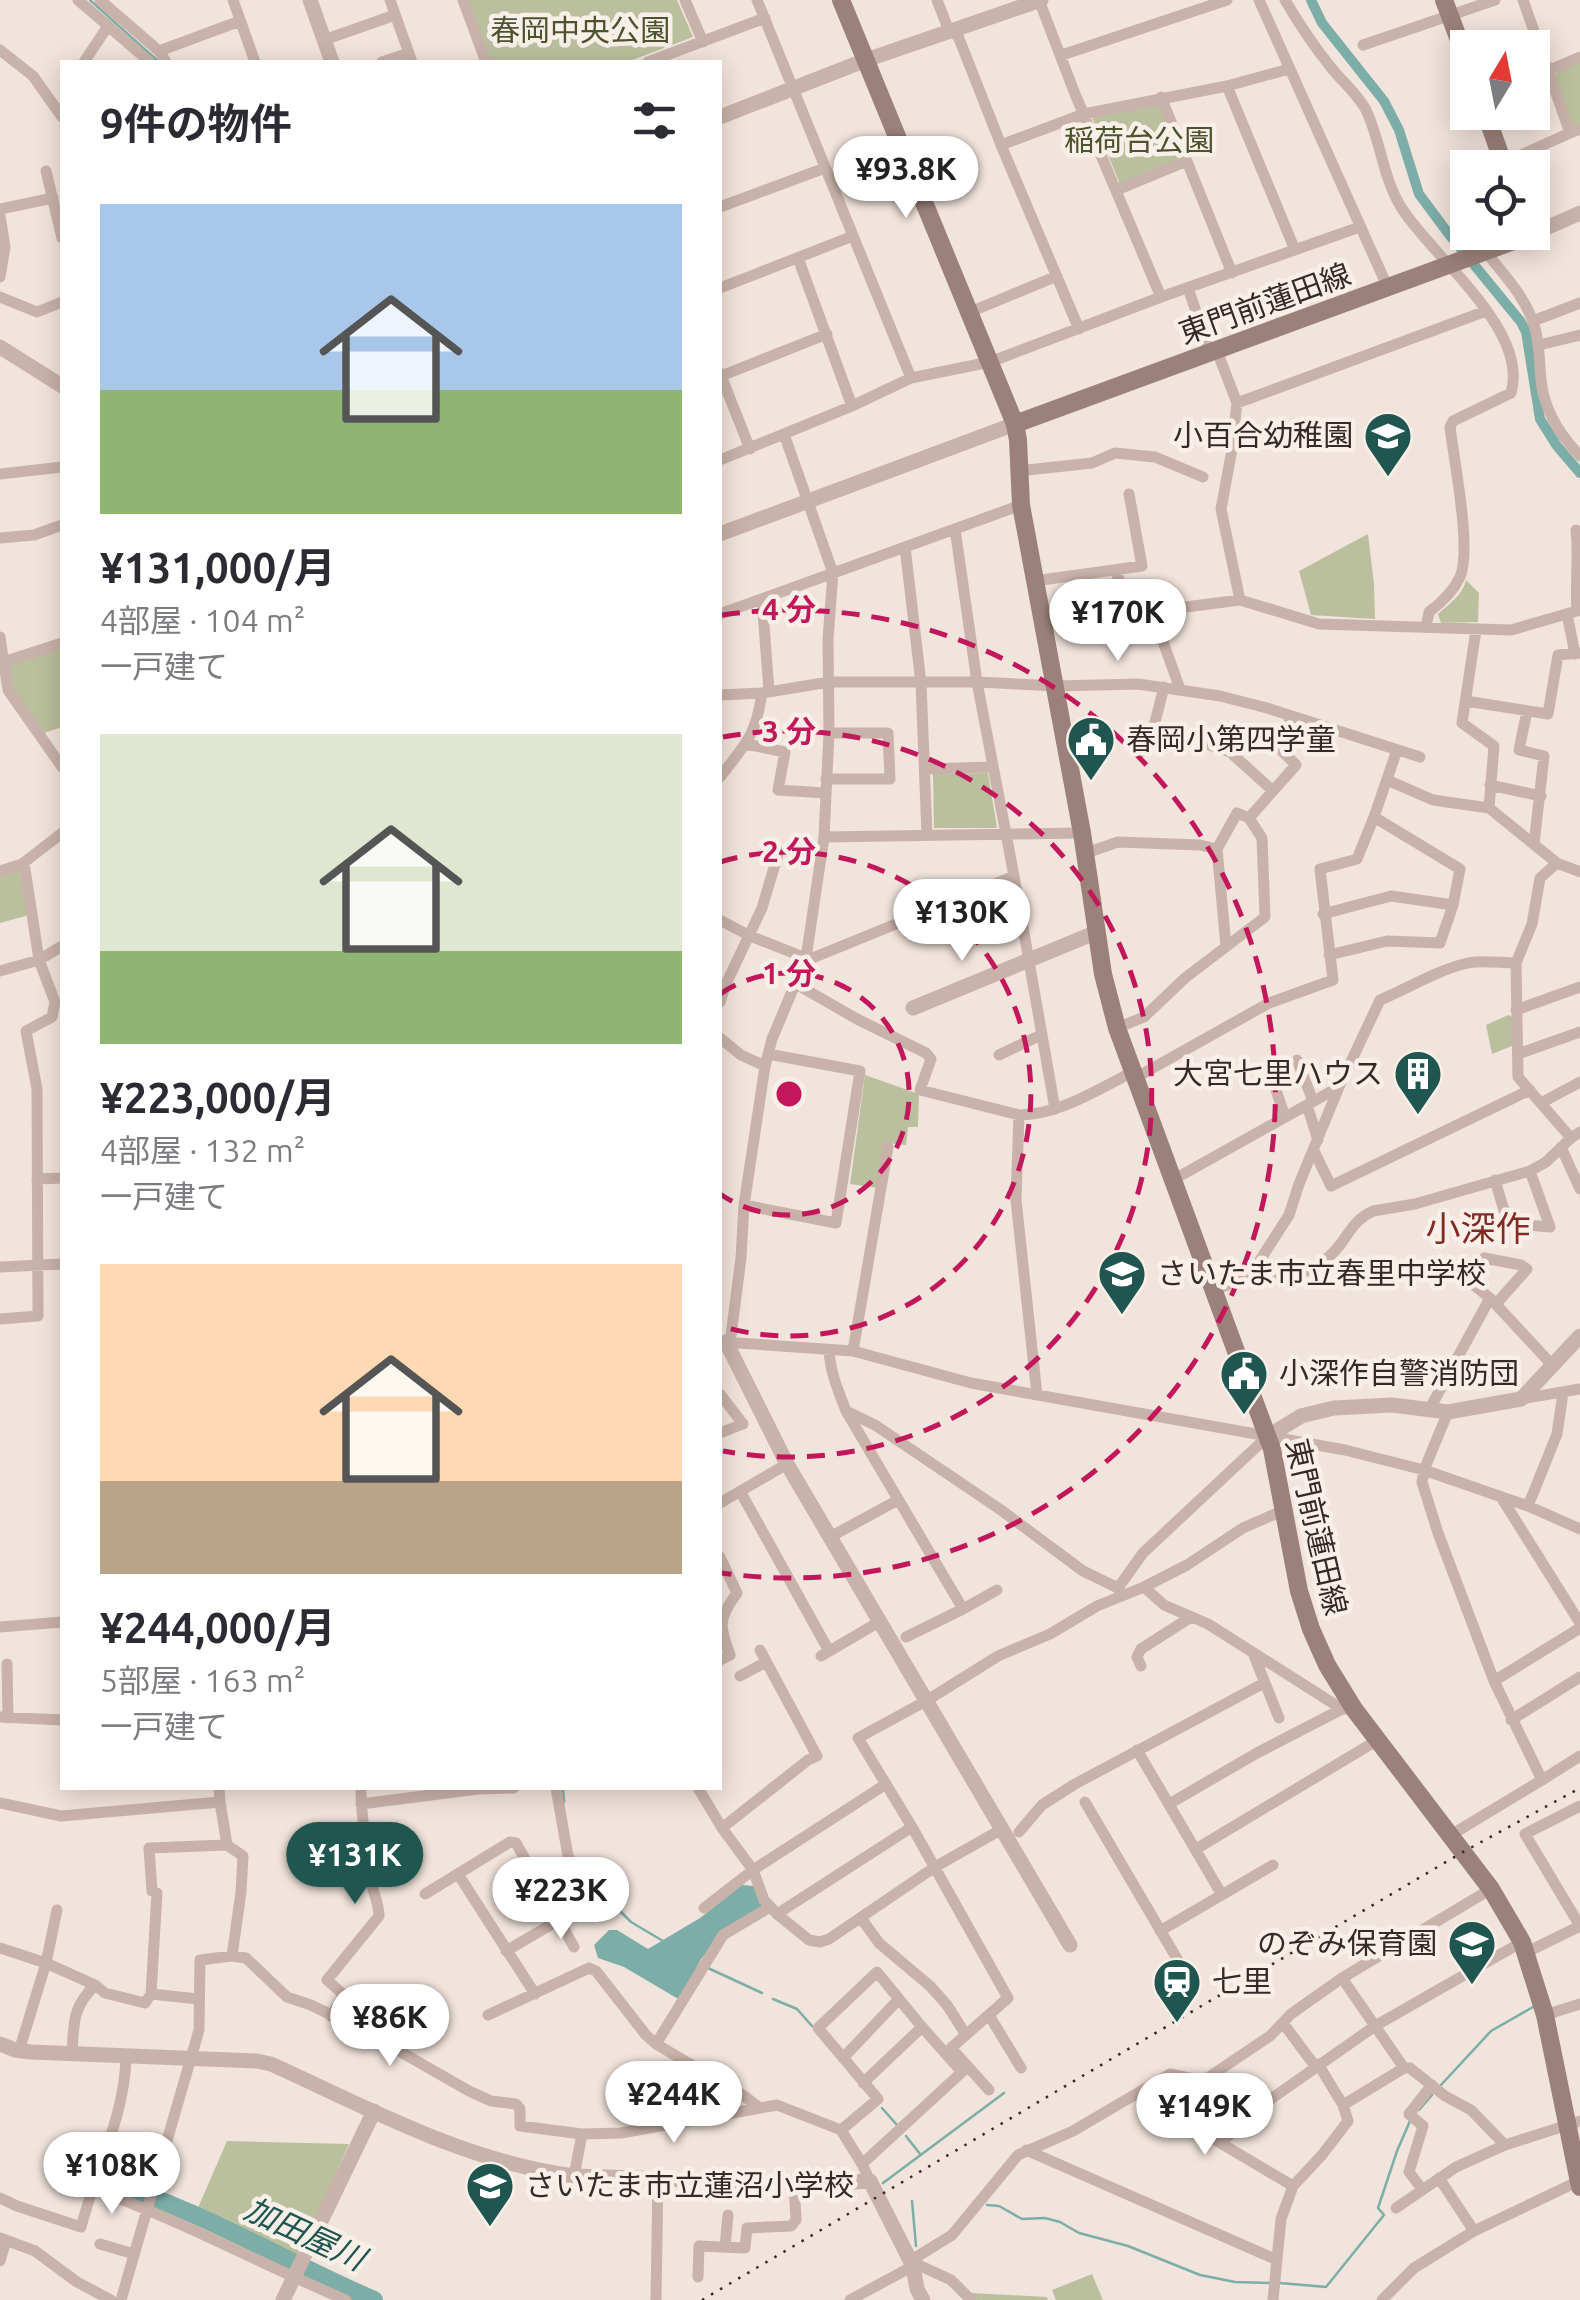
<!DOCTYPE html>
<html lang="ja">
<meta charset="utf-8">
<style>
:root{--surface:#fff;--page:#f7f7f7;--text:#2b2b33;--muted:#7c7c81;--accent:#1f5650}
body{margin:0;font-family:Ubuntu,"Noto Sans JP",sans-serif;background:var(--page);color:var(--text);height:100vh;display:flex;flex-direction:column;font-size:38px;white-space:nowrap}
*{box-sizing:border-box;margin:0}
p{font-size:32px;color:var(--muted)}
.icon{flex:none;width:55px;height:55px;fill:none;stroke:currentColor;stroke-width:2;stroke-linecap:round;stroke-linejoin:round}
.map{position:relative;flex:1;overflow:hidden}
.panel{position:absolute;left:60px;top:60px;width:662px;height:1730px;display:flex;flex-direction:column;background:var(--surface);border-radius:0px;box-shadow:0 5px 25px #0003}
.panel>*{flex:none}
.needle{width:65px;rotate:10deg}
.controls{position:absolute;left:1450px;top:30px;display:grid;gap:20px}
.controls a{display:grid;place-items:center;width:100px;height:100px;border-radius:0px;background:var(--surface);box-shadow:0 5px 25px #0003;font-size:50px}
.price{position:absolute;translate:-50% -85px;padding:0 22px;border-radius:35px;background:#fff;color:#222;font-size:32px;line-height:65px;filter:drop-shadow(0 2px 5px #0008)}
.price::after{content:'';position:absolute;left:50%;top:60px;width:30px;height:22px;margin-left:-15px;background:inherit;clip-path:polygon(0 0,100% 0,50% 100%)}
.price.current{background:var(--accent);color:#fff}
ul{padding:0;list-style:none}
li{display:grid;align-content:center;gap:20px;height:530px;padding:0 40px}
li span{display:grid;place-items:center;height:310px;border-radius:0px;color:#555}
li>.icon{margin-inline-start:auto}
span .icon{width:180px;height:180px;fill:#fffc;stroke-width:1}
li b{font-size:42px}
h2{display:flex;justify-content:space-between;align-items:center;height:120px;padding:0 40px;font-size:42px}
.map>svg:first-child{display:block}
.green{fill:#bac09d}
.water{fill:#7cada7}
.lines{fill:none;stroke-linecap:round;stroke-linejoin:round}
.stream{stroke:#7cada7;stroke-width:2.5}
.canal{stroke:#7cada7;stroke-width:10}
.river{stroke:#7cada7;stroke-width:18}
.minor{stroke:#c9b2a9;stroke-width:11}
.tertiary{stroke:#c9b2a9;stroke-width:15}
.secondary{stroke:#9c817a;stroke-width:18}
.rail{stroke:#362a28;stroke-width:2.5;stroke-dasharray:2.5 8;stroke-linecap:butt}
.ring{fill:none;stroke:#c2185b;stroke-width:5;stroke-dasharray:18 12}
.labels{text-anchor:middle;stroke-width:9;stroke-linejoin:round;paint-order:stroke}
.park-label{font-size:30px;fill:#4c532d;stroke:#f9efe9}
.street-label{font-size:30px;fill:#362a28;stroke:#f9efe9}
.poi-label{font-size:30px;fill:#362a28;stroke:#f9efe9;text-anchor:start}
.water-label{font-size:32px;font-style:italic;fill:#1f5650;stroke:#f9efe9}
.quarter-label{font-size:35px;fill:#822b24;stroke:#f9efe9}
.centre{fill:#c2185b;stroke:#f9efe9;stroke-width:5}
.ring-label{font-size:30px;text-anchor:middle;font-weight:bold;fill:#c2185b;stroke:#f9efe9;stroke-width:9;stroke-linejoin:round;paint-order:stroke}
</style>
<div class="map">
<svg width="1580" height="2300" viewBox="0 0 1580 2300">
<rect width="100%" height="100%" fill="#f1e4dc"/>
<!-- green -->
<path class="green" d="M468 0H677L693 37 627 62H491Z
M1580 62V125L1576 126 1571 125 1555 77 1556 72Z
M1158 103 1181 158 1120 184 1092 117Z
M1368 534 1374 584 1375 619 1311 615 1299 571Z
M1466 580 1479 593 1478 622 1441 623 1438 614C1449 604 1463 595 1466 580Z
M62 647V727L44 733 10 687 6 666Z
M988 773 997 828H934L933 774Z
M19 868 29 915 0 923V873Z
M1508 1015 1513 1017 1514 1043 1512 1046 1492 1054 1486 1025Z
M865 1075 919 1094 918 1127H908L906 1145 885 1143 879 1188 850 1184Z
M227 2141 349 2144 299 2256 197 2210Z
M1092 2274 1103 2300H1056L1052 2290Z
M971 2293 1047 2297 1048 2300H977Z"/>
<!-- water -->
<path class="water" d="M742 1885 754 1886 763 1907 722 1934 701 1959 680 2000 624 1967 598 1958 594 1945 609 1930H617L648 1949 700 1918Z"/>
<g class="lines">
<!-- stream -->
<path class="stream" d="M90 0 159 62
M563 1788 564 1802
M599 1890 631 1922 663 1941
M708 1968 762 1993
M773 1999 797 2009 812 2026
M1441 2085 1491 2031 1533 2007
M882 2108 897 2125
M1419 2110 1432 2095
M906 2136 920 2154
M883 2183 1004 2093
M912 2201 916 2246
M987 2205 999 2206 1022 2219 1045 2218 1060 2222 1079 2233 1128 2246 1200 2275 1235 2282 1269 2283
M1280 2283 1326 2287 1384 2215 1378 2208 1397 2151 1410 2121"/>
<!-- canal -->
<path class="canal" d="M1311 0 1322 23 1384 101 1399 130 1419 194 1448 233 1521 322 1526 332 1540 419 1557 446 1580 473"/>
<!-- river -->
<path class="river" d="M99 2180C195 2206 283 2261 374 2300"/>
<!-- minor -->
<path class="minor" d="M78 0 150 62
M100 0 159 51 166 62
M233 0 255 62
M390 0 412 62
M463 0 486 62
M685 0 703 42
M757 0 911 378
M937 0 949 31 958 36 1001 145 1079 329
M1039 0 1075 94 1161 297
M1259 0 1388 288
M1285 0C1299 24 1315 48 1333 70 1344 83 1360 97 1367 112 1381 143 1383 178 1401 207 1431 256 1530 329 1511 393L1453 421 1450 427C1454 461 1472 549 1460 577 1453 592 1441 603 1429 612L1426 627
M1523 0 1570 133 1580 129
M324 40 395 15
M1363 45 1495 0
M0 50 33 76 62 117
M159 51 240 21
M1062 55 1227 0
M84 62 108 26
M382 62 409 53
M648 62 765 18
M1547 71 1580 57
M1227 86 1295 250
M1161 97 1232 273
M1001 145 1084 114 1227 86 1289 69
M1503 163 1570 133
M46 171 62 238
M1117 190 1187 161
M720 207 825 168
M0 209 53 198
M0 216 5 247 0 277
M1486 252C1504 275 1525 296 1534 325 1540 343 1539 361 1541 380 1544 410 1559 434 1580 456
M798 258 852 406
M720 288 853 236
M1188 288 1210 353
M0 297 37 312 62 302
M970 312 1057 276
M1533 321 1580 303
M1539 345 1580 335
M1217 351 1237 403 1231 455 1221 509 1240 600
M720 373 750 449
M721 376 827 334
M1237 403 1486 311
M720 460 852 406 911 378 990 362 1161 297 1360 227
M1018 471 1092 463 1115 453 1155 457 1203 477
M0 474 62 467
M955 529 977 682 1014 876 1055 1109
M1576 530C1579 557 1575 583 1577 610
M0 538 34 535 62 525
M905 547 921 683 927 835
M1115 570 1133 612 1139 613 1240 600 1319 624 1511 630 1580 610
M1034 581 1142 566 1129 494
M762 599 769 691
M1152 611 1180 689
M720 614 1021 505
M1567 614 1575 654
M1476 630 1462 723 1494 746 1489 808
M0 637 8 690 62 767
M0 663 62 643
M720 695 762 693 829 682H977L1055 686 1138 684 1220 696 1267 708 1420 757
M1466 701 1548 714 1558 655 1580 653
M1527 711 1519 750 1544 756 1534 844
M1154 726 1230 752 1273 791
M746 744 785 752 778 790 825 793
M1139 753 1154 726 1164 687
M925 769 993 767
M720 777C746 744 756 735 762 693
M826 779H890L888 733H829
M1387 780 1433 800 1489 808 1557 863 1580 872
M1490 785 1541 796
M1249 818 1296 765 1282 751 1291 716
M824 837 1082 833
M1086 853 1118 842 1200 845 1217 849 1226 946
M1557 863 1540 878 1532 924 1516 963 1518 1077 1571 1138
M0 871 22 864 62 833
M1323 914 1391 896 1453 905
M720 920 750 936 806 958 815 957 1014 876
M1329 955 1387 941 1440 943 1453 905 1460 869 1374 817
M0 971 39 960 62 946
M796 984 857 1019 926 1053 931 1059 920 1090 1019 1115C1059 1115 1098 1089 1133 1072
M720 1002 725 986 762 908 779 851
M1516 1010 1580 987
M1117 1028 1144 1017 1185 978 1265 917 1262 838 1249 818 1237 813 1217 849
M720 1038 741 1055 765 1066
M1518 1054 1580 1032
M999 1055 1041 1035
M1297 1060 1313 1101
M1271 1075 1285 1117
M1135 1078 1269 1003 1333 980 1320 869 1357 859 1374 817 1397 750
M1541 1103 1580 1082
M1307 1105 1318 1140
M1019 1115 1016 1200 1037 1395
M1561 1147 1580 1189
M1314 1151 1331 1186 1530 1090
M37 1179 62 1178
M1495 1180 1506 1217 1516 1224 1550 1227 1530 1171
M1171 1181 1339 1087
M744 1205 836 1223 860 1071 768 1054
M0 1267 62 1264
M1255 1268 1267 1280C1295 1278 1321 1269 1339 1246 1350 1232 1355 1219 1373 1211L1415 1204 1530 1171 1546 1162 1571 1138 1580 1132
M1212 1290 1237 1282 1255 1268 1289 1215 1299 1184 1339 1087 1380 1000C1409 988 1437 970 1468 963 1483 960 1500 963 1516 963
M1496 1304 1527 1269 1521 1265 1484 1258 1471 1283 1490 1298 1553 1366
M0 1319 38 1316 37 1089 26 1031 52 1017 55 1002 39 960 25 869 22 864
M723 1342 853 1351 971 1383 1345 1450 1424 1470 1528 1506 1580 1529
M730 1343 741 1258 744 1205 765 1066 772 1039 806 958 824 837 829 733 828 639 833 573 784 434
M829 1350C830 1372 838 1390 846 1411L963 1609 997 1590
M853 1351 888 1147
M720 1394 743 1424 720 1433
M1521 1399 1580 1389
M1429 1410 1490 1298
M846 1411 875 1425 1001 1510 1083 1571 1118 1588 1122 1596
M1448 1412 1424 1470 1422 1482 1438 1533 1494 1681 1542 1780 1580 1756
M740 1491 829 1651
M1501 1497 1580 1623
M720 1503 787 1464
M1528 1506 1557 1434 1563 1393
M830 1537 898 1500
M720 1557 737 1593C718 1619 719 1626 730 1655L720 1660
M1144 1587 1164 1605 1208 1624 1342 1709H1354
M1118 1588 1143 1553 1267 1437
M0 1627 62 1622
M906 1637 963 1609
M1253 1653 1279 1718
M821 1656 879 1622
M7 1664 8 1718
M1141 1666 1137 1657 1141 1649 1191 1617
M740 1676 766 1662
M1494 1681 1580 1628
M0 1717 62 1720
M1511 1720 1580 1677
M1137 1750 1222 1895
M886 1784 753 1870 764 1900 777 1914 809 1940 820 1942 829 1939 935 1867 1002 1829
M698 1788 722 1828 753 1870 704 1908
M220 1802 227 1845 243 1856 241 1892 232 1956
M1085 1802 1183 1969
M0 1803 61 1816 220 1802 219 1788
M361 1804 478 1789 514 1788
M1169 1804 1257 1753 1342 1709
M1580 1806 1525 1834 1580 1926
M912 1827 858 1738 926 1701 998 1656 1050 1634 1097 1606 1144 1587 1187 1565 1243 1528 1284 1510
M722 1828 808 1760 817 1756 760 1650
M1019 1832 1042 1805 1075 1784 1264 1683
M1451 1835 1542 1780
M1196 1849 1376 1741
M458 1874 535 1994
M425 1894 510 1842 516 1843 559 1920 506 1951
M554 1913 590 1888 568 1856 556 1788
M777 1914 912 1827 1008 1998 951 2048 989 2090
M861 1918 879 1943 930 1986 947 2005 966 2035
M559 1920 574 1947
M1160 1931 1273 1865
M0 1948 46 1963 95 1985 105 1993 145 2003 151 1994 198 1999
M1527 1952 1580 1926
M1342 1978 1404 2068H1410L1445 2096 1471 2110 1505 2145 1580 2121
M151 1994 157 1893 152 1891 149 1848 227 1845
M488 2015 589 1968 596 1971 646 2035 656 2044 744 2096 760 2108
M989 2015 1021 2068
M1545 2015 1580 2004
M331 2016 344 1995 327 1980 379 1916C379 1903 372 1890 370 1877 366 1847 361 1817 361 1788
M1283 2023 1315 2066
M656 2044 723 1935 770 1907
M19 2051 46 1963 57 1910
M72 2054C74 2023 72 2008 95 1985
M843 2058 899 1999 922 2027 863 2083
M1203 2081 1270 2036 1291 2014 1342 1978 1491 1889
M1138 2094 1293 2186
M1343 2105 1404 2068
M841 2130 878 2099 818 2028 877 1972 899 1999
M1220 2143 1266 2103
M1026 2150 1275 2259
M862 2164 962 2072 922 2027
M574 2176 582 2134
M1439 2178 1474 2231
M91 2188C179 2219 260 2264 346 2300
M1422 2189 1409 2172 1423 2126 1409 2114 1432 2085
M0 2198 17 2206 81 2227C96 2170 125 2115 126 2057
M1396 2208 1456 2167 1505 2145
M0 2238 35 2251 77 2282 111 2300
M100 2244 134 2254
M725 2247 728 2215
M0 2261 6 2241
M910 2261 952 2235 1018 2155 1073 2131 1170 2074 1203 2081 1245 2101H1268L1375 2026 1522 1942
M910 2261 951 2280 971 2300
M698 2277 699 2246 745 2248 747 2228 791 2226 796 2220 794 2183
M121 2300 199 2030 200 1960 232 1956 246 1958 287 1997 311 2005 364 2031 469 2091 491 2101 516 2104 520 2109V2126L582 2134 621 2133 777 2105 841 2130 862 2164 870 2181
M656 2300 658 2178
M850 2300 913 2266
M1273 2300 1281 2219 1293 2186 1322 2155 1348 2121 1343 2105 1318 2064
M1382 2300 1414 2268 1474 2231 1579 2181"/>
<!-- tertiary -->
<path class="tertiary" d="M310 0 332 62
M720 117 866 60 1041 0
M1530 235 1580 213
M0 347 62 386
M720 534 1015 424
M913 1008 1097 932
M726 1342 787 1464 1070 1945
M1267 1437 1301 1416 1334 1408 1392 1405 1448 1412 1521 1399 1580 1336
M0 2044 15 2050 31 2052 257 2061 271 2064C370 2109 466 2162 574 2176L820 2184 870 2181 913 2266 917 2289 923 2300
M283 2300 374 2111"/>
<!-- secondary -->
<path class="secondary" d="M841 0 1015 424 1018 440 1021 505 1082 833 1103 974 1117 1028 1272 1449 1299 1591 1311 1629 1327 1665 1354 1709 1491 1889 1522 1942 1545 2015 1580 2187
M1444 0 1468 64
M1485 112 1505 168
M1015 424 1530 235 1529 232"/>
<!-- rail -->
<path class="rail" d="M702 2300 1463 1852 1580 1788"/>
</g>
<!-- distance rings -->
<g class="ring">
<path d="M720 994A121 121 0 1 1 720 1194"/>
<path d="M720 862A242 242 0 1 1 720 1326"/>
<path d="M723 737A363 363 0 1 1 723 1451"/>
<path d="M722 615A484 484 0 1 1 722 1573"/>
</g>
<!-- icons -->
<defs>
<g id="school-pin" transform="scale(2.5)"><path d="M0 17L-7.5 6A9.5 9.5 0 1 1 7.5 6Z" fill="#1f5650" stroke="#f9efe9"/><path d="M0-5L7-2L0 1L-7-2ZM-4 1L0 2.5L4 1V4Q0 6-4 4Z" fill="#fff"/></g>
<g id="civic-pin" transform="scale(2.5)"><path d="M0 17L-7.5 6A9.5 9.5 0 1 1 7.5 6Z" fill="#1f5650" stroke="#f9efe9"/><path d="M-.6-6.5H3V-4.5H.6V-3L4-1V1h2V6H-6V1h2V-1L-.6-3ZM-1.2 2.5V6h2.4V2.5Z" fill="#fff"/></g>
<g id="building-pin" transform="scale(2.5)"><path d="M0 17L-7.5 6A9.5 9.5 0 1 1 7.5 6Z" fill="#1f5650" stroke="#f9efe9"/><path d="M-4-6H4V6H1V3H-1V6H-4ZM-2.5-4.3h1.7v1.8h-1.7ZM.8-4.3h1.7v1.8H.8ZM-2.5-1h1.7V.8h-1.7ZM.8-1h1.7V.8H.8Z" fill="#fff"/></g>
<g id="station-pin" transform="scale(2.5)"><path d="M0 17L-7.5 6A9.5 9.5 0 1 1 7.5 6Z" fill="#1f5650" stroke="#f9efe9"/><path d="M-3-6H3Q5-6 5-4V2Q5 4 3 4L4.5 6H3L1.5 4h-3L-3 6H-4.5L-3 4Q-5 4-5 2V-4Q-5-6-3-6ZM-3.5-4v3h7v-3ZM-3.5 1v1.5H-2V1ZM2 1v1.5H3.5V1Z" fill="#fff"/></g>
</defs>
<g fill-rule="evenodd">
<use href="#school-pin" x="1388" y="436"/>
<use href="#civic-pin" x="1091" y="740"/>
<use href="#building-pin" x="1418" y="1074"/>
<use href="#school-pin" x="1122" y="1274"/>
<use href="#civic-pin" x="1244" y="1374"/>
<use href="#school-pin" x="1472" y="1944"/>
<use href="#station-pin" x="1177" y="1982"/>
<use href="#school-pin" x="490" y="2186"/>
</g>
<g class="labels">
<!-- park labels -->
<g class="park-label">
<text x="580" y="41">春岡中央公園</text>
<text x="1139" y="151">稲荷台公園</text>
</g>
<!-- street labels -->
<g class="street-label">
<text transform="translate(1265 304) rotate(-20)" y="10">東門前蓮田線</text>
<text transform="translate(1316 1527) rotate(77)" y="10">東門前蓮田線</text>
</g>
<!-- poi labels -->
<g class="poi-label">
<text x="1353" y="446" text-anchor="end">小百合幼稚園</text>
<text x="1126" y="750">春岡小第四学童</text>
<text x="1383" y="1084" text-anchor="end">大宮七里ハウス</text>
<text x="1157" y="1284">さいたま市立春里中学校</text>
<text x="1279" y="1384">小深作自警消防団</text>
<text x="1437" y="1954" text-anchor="end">のぞみ保育園</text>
<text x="1212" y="1992">七里</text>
<text x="525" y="2196">さいたま市立蓮沼小学校</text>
</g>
<!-- water labels -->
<g class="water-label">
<text transform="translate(305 2234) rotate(25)" y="11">加田屋川</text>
</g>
<!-- quarter labels -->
<g class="quarter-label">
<text x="1478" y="1241">小深作</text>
</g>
</g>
<circle cx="789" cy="1094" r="15" class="centre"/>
<g class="ring-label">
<text x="789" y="620">4 分</text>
<text x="789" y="742">3 分</text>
<text x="789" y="862">2 分</text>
<text x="789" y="984">1 分</text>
</g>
</svg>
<div class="controls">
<a><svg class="needle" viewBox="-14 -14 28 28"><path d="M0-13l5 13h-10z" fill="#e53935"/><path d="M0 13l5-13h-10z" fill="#7c7c81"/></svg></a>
<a><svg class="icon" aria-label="locate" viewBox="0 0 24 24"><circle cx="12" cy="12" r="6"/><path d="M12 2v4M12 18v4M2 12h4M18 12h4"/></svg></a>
</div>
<b class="price" style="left:906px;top:221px">¥93.8K</b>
<b class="price" style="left:1118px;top:664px">¥170K</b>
<b class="price" style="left:962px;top:964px">¥130K</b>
<b class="price current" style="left:355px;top:1907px">¥131K</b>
<b class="price" style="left:561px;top:1942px">¥223K</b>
<b class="price" style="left:390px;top:2069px">¥86K</b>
<b class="price" style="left:674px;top:2146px">¥244K</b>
<b class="price" style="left:1205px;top:2158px">¥149K</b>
<b class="price" style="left:112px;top:2217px">¥108K</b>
<section class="panel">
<h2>9件の物件<svg class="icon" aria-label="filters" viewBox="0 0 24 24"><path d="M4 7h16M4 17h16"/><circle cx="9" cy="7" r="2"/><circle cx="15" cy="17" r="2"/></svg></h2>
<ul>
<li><span style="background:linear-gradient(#a9c7e8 60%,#8fb573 0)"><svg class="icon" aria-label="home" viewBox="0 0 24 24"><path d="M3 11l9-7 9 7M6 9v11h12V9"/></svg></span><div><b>¥131,000/月</b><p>4部屋 · 104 m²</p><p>一戸建て</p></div></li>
<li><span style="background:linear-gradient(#dfe7d0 70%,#8fb573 0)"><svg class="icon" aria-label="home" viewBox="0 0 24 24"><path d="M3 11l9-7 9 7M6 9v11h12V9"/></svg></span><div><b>¥223,000/月</b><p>4部屋 · 132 m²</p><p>一戸建て</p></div></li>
<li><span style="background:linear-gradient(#ffd9b3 70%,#b9a48a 0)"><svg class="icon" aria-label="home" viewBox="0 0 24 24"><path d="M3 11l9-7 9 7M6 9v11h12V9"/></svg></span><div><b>¥244,000/月</b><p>5部屋 · 163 m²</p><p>一戸建て</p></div></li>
</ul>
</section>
</div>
